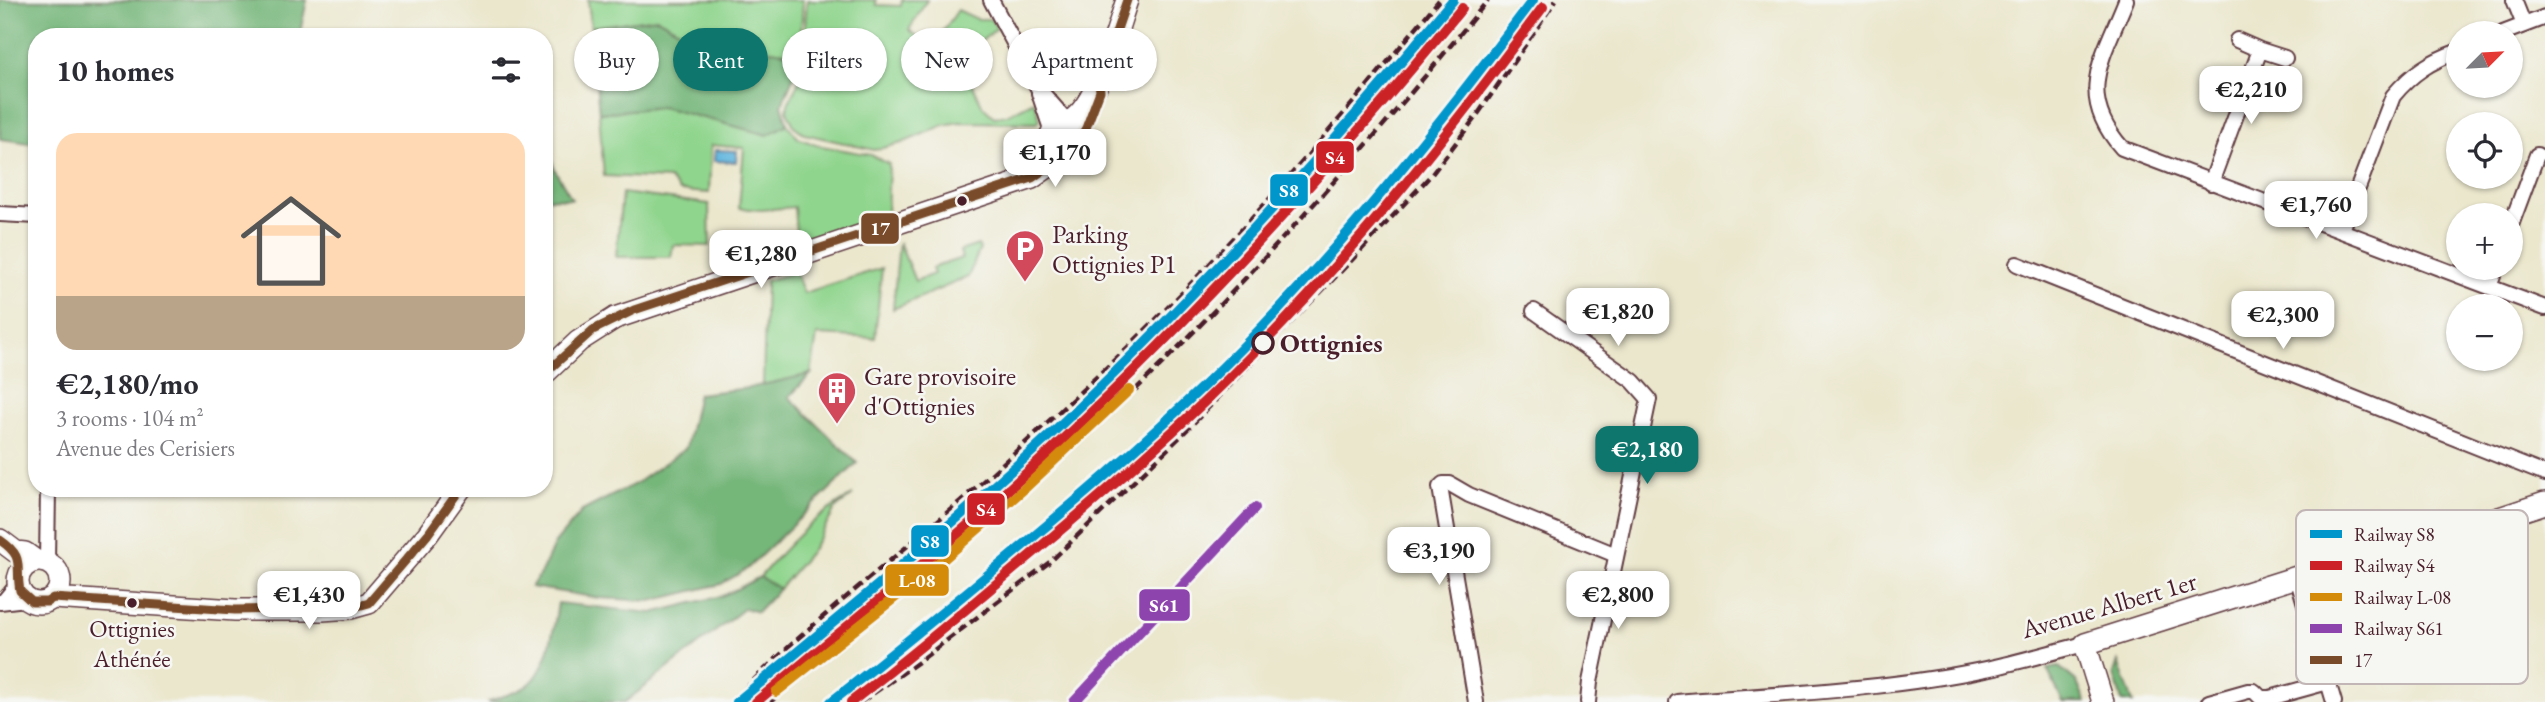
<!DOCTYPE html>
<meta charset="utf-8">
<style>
:root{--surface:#fff;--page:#f2f2f3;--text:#2b2b33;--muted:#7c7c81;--line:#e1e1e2;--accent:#0f766e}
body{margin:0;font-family:"EB Garamond",serif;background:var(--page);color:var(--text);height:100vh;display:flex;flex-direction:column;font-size:26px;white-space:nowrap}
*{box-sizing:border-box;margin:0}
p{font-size:23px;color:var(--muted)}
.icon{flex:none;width:38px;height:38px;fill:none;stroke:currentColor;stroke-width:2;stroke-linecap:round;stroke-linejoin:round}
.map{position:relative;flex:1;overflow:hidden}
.sheet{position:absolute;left:28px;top:28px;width:525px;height:469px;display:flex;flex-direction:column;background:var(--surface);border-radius:28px;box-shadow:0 2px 5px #0004}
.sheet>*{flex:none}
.hud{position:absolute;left:574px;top:28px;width:665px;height:63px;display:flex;gap:14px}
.needle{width:46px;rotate:66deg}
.fabs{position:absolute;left:2446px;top:21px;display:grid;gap:14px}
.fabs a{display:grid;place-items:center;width:77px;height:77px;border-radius:50%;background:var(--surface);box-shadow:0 2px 5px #0004;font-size:35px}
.price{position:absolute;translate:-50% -60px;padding:0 16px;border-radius:14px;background:#fff;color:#222;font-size:23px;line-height:46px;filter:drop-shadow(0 2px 4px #0008)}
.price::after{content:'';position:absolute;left:50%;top:42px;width:21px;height:16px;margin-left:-10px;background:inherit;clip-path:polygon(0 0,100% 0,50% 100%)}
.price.on{background:var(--accent);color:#fff}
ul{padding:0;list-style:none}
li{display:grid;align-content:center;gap:14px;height:371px;padding:0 28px}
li+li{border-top:2px solid var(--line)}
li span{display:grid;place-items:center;height:217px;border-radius:21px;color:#555}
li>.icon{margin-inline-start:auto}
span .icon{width:126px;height:126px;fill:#fffc;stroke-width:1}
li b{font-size:30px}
h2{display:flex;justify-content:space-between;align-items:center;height:84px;padding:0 28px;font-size:30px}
.chip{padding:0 24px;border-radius:32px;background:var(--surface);box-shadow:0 2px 5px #0004;font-size:24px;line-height:63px}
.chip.on{background:var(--accent);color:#fff}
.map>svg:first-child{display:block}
.green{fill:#90d58e;stroke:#6d7a5c;stroke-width:2}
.forest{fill:#74b679;stroke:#5f6a52;stroke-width:2}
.water{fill:#63b8df;stroke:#566c85;stroke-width:2}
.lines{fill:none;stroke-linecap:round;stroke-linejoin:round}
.street-casing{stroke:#623d43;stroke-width:18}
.secondary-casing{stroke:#623d43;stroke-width:24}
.street{stroke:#fff;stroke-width:14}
.secondary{stroke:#fff;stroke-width:21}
.rail{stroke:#4a1f2b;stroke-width:4.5;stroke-dasharray:10 5;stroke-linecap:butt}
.bus-1-casing{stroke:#f6f6f2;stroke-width:14}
.bus-1{stroke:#7a4b2a;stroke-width:9}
.rail-1-casing{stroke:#f6f6f2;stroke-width:16}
.rail-2-casing{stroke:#f6f6f2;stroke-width:16}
.rail-3-casing{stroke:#f6f6f2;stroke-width:16}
.rail-4-casing{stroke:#f6f6f2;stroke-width:16}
.rail-1{stroke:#0096cb;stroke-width:10}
.rail-2{stroke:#cb2127;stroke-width:10}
.rail-3{stroke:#d48b09;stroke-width:10}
.rail-4{stroke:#8e44ad;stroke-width:10}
.bus-dot{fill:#4a1f2b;stroke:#f6f6f2;stroke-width:2.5}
.stop-dot{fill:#f6f6f2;stroke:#4a1f2b;stroke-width:3.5}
.labels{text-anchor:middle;stroke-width:5;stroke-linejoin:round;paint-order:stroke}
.bus-label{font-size:24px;fill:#4a1f2b;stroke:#f6f6f2}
.poi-label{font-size:26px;fill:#4a1f2b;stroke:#f6f6f2;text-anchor:start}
.stop-label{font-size:26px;font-weight:bold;fill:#4a1f2b;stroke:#f6f6f2;text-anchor:start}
.street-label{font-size:26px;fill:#4a1f2b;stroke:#f6f6f2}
.key{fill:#f6f6f2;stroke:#c2b6b6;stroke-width:2}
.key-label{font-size:19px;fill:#4a1f2b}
.line-badge{stroke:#f6f6f2;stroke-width:2.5}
.badge-label{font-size:19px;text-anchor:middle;font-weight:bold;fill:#fff}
</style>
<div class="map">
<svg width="2545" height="702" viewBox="0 0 2545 702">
<rect width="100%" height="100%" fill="#f6f6f2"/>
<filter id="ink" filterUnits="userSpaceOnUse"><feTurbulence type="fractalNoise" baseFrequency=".0143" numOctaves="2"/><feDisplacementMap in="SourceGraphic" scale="14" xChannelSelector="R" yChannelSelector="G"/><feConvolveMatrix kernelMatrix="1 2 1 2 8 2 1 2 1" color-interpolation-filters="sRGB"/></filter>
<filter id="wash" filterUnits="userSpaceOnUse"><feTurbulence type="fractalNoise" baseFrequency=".00686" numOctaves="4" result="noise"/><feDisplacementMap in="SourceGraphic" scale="28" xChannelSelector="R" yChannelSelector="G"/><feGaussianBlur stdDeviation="1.57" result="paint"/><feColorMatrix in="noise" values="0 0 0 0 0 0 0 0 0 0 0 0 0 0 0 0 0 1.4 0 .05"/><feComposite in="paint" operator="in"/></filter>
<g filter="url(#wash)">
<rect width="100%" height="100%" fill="#ebe7cd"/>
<!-- green -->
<path class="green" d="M588 0H803L800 49 798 54 771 50 717 51 657 18 591 27Z
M807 0H876V5L901 6 902 0H927L909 30 932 47 958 10 977 19H990L997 28 983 40 952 54 959 69 964 67 983 107 994 117 1007 115 1034 101 1040 120 1036 123 959 122 944 125 902 143 874 150 805 134 794 126 787 111 788 104 801 77Z
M662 107 767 135 787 124 798 138 816 145 871 155 889 164 887 216 797 245 794 207 761 210 739 208 744 148 711 145 709 193 680 191 669 179 604 176 599 113Z
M1038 143 1018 169 1010 147Z
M622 193 709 204 710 246 673 245 671 257H616Z
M899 242 915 281 934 274 932 268 962 258 960 251 978 245 980 249 968 277 893 309Z
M882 268 875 338 817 335 811 374 763 385 766 281 795 272 804 293Z
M853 495 836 508 812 550 779 589 760 577C787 545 815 515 853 495Z"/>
<!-- forest -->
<path class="forest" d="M0 0H307L299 37H37V144L0 139Z
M657 18 717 51 771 50 798 54 797 68 782 104 787 124 768 135 662 107 599 113 591 27Z
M544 142 556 172 572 199 544 198Z
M811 374 789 397 857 463 747 569 721 584 651 601 599 598 531 587 542 571 555 543 582 511 635 484 686 448 698 394 749 388Z
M760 577 779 589 757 612 745 608 625 702H487C499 697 518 693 528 685 549 669 554 627 558 603L652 613 725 595Z
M2118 662 2133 702H2122L2114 674Z
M2059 667 2076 681 2086 702H2063L2047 669Z"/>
<!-- water -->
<path class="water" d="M715 150 737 151 736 162 714 161Z"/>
</g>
<g filter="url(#ink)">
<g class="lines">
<!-- street casing -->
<g class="street-casing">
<path id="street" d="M991 0 1038 88 1066 120
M2126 0C2104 56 2074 94 2122 148L2545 308
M2514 0 2524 25
M2503 33 2545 17
M2237 40 2260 50
M1039 93 1052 132
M2211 183 2260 50 2285 58
M0 214 37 216
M2511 225 2537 155
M2342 230 2393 96C2412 73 2431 61 2459 51
M2017 264 2545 474
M2489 287 2496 268
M1534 311 1633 381 1649 399 1590 682 1588 702
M47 563 48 488
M2297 577 2334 702
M4 601 18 584
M0 602 26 599
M1476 702 1440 487 1443 484H1450L1469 495 1616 555
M1677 702C1779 694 1885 690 1986 669 2019 662 2052 652 2085 644
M2209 702 2248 691H2254L2261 698H2270L2328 682"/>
</g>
<!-- secondary casing -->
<g class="secondary-casing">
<path id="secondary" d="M1052 135a14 14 0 1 1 28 0a14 14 0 1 1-28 0Z
M1070 121C1098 105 1116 32 1127 0
M1019 178 1036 159 1052 133
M544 374 579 341 615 318 1032 178 1062 157 1067 149
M0 540 16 552 25 553 36 561
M18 582a21 21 0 1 1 42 0a21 21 0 1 1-42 0Z
M53 598 235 610H322L351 608 369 603 428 534 461 488
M2103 702 2085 644 2297 577 2417 545 2545 503"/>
</g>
<!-- street -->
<use href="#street" class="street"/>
<!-- secondary -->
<use href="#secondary" class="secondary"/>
<!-- rail -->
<path class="rail" d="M732 702C793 638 863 584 930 527 985 481 1038 431 1091 382 1217 265 1329 133 1439 0
M770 702C894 605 1016 506 1129 396 1257 272 1376 138 1488 0
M861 702 917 663 1051 561 1177 440 1351 261 1432 174 1478 114 1556 0"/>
<!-- bus-1 casing -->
<g class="bus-1-casing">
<path id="bus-1" d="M544 374 593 330 634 310 1032 178 1062 157 1067 149 1076 145 1086 128 1100 91 1099 82 1127 0
M0 540C26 558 15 565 20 591L32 602H47L53 598 235 610 351 608 369 603 428 534 461 488"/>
</g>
<!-- bus-1 -->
<use href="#bus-1" class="bus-1"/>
<!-- rail-1 casing -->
<g class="rail-1-casing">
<path id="rail-1" d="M737 702C843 614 950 528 1051 434 1195 299 1327 152 1453 0
M831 702C895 652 958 600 1020 548 1096 485 1171 420 1241 349 1347 241 1442 121 1533 0"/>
</g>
<!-- rail-2 casing -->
<g class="rail-2-casing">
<path id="rail-2" d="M756 702C859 616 964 533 1061 441 1205 306 1337 160 1462 8
M851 702C907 659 961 614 1015 568 1095 502 1174 434 1247 360 1356 251 1451 130 1543 7"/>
</g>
<!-- rail-3 casing -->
<g class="rail-3-casing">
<path id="rail-3" d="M776 692 946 557 1025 488 1129 390"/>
</g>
<!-- rail-4 casing -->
<g class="rail-4-casing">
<path id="rail-4" d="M1074 702 1255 508"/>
</g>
<!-- rail-1 -->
<use href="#rail-1" class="rail-1"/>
<!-- rail-2 -->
<use href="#rail-2" class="rail-2"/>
<!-- rail-3 -->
<use href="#rail-3" class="rail-3"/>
<!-- rail-4 -->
<use href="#rail-4" class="rail-4"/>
</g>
</g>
<!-- icons -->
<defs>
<g id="parking-pin" transform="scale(2.0125)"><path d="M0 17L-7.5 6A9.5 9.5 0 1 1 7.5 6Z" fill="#d1495b" stroke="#f6f6f2"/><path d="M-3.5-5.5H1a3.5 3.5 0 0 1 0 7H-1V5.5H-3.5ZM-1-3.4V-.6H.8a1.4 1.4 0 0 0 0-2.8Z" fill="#fff"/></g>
<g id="building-pin" transform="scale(2.0125)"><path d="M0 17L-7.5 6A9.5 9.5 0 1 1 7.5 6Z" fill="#d1495b" stroke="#f6f6f2"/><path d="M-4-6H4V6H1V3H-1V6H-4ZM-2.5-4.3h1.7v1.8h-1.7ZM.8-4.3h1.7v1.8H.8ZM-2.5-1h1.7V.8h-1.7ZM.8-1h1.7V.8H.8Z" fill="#fff"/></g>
</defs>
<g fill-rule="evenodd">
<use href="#parking-pin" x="1025" y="249"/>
<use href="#building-pin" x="837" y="391"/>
</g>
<!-- markers -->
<g class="bus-dot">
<circle cx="962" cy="201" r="6"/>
<circle cx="132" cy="603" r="6"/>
</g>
<circle class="stop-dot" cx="1263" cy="343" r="10"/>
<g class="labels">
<!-- bus labels -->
<g class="bus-label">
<text x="132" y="637">Ottignies<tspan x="132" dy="30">Athénée</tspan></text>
</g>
<!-- poi labels -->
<g class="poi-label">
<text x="1052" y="243">Parking<tspan x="1052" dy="30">Ottignies P1</tspan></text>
<text x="864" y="385">Gare provisoire<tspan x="864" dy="30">d'Ottignies</tspan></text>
</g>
<!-- stop labels -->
<g class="stop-label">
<text x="1280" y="352">Ottignies</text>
</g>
<!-- street labels -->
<g class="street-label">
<text transform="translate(2109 605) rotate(-16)" y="9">Avenue Albert 1er</text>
</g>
</g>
<!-- legend -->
<rect x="2296" y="510" width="232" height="174" rx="10" class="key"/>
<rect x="2310" y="530" width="32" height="8" fill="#0096cb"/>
<rect x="2310" y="561" width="32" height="9" fill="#cb2127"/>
<rect x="2310" y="593" width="32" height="8" fill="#d48b09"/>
<rect x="2310" y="624" width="32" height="9" fill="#8e44ad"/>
<rect x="2310" y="656" width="32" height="8" fill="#7a4b2a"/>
<g class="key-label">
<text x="2354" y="541">Railway S8</text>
<text x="2354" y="572">Railway S4</text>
<text x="2354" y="604">Railway L-08</text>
<text x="2354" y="635">Railway S61</text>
<text x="2354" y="667">17</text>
</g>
<g class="line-badge">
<rect x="1315" y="140" width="40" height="34" rx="7" fill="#cb2127"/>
<rect x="1269" y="173" width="40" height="34" rx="7" fill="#0096cb"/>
<rect x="860" y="212" width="40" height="33" rx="7" fill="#7a4b2a"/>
<rect x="966" y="492" width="40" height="34" rx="7" fill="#cb2127"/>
<rect x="910" y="524" width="40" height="34" rx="7" fill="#0096cb"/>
<rect x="884" y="563" width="66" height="34" rx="7" fill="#d48b09"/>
<rect x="1138" y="588" width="53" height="34" rx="7" fill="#8e44ad"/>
</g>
<g class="badge-label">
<text x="1335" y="164">S4</text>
<text x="1289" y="197">S8</text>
<text x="880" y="235">17</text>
<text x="986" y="516">S4</text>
<text x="930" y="548">S8</text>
<text x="917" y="587">L-08</text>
<text x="1164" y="612">S61</text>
</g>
</svg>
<div class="fabs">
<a><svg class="needle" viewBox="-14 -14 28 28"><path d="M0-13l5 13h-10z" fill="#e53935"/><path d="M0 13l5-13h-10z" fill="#7c7c81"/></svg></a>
<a><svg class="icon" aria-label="locate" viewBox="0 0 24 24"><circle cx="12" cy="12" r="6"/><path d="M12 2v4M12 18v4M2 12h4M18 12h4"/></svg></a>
<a>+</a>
<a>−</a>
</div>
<b class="price" style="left:2251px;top:126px">€2,210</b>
<b class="price" style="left:1055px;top:189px">€1,170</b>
<b class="price" style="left:2316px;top:241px">€1,760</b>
<b class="price" style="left:761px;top:290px">€1,280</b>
<b class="price" style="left:1618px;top:348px">€1,820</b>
<b class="price" style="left:2283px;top:351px">€2,300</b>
<b class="price on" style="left:1647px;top:486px">€2,180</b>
<b class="price" style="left:1439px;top:587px">€3,190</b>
<b class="price" style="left:309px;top:631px">€1,430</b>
<b class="price" style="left:1618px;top:631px">€2,800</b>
<div class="hud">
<a class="chip">Buy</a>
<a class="chip on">Rent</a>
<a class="chip">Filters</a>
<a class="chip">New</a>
<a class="chip">Apartment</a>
</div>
<section class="sheet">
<h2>10 homes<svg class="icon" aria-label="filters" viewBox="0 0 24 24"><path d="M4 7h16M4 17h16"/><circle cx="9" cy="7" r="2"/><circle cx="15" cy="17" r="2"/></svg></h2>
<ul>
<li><span style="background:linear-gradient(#ffd9b3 75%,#b9a48a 0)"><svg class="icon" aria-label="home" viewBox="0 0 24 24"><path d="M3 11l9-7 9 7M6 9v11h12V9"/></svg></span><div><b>€2,180/mo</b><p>3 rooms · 104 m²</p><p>Avenue des Cerisiers</p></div></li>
</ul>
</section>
</div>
